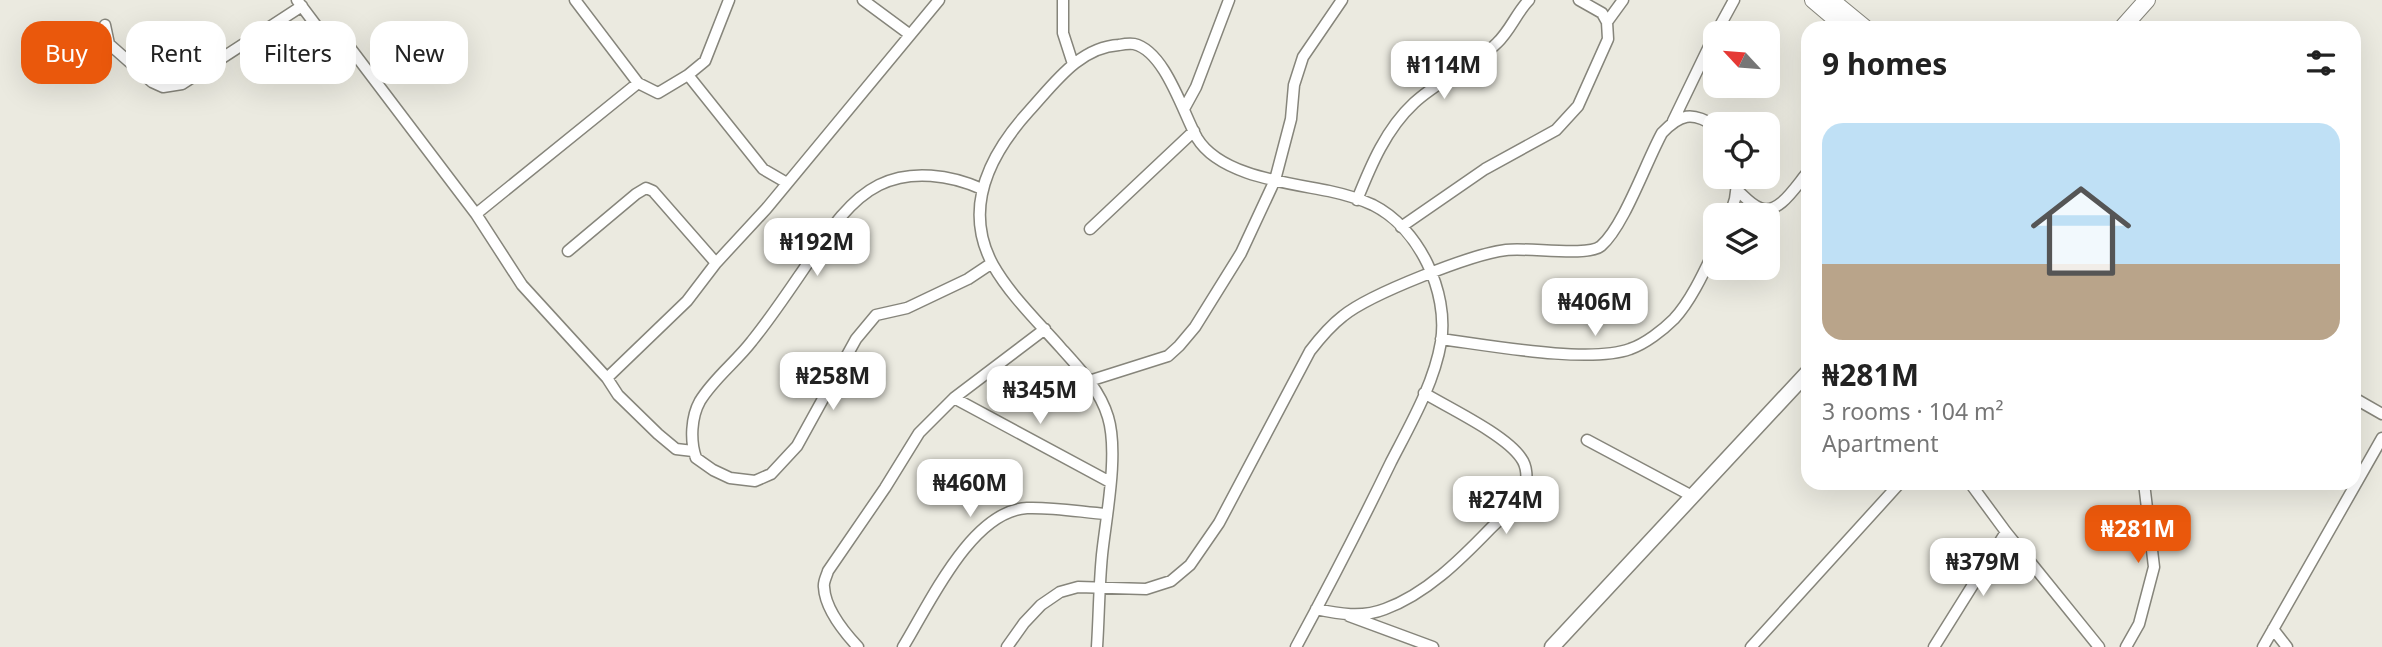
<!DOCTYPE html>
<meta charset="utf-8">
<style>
:root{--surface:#fff;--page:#f2f2f2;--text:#222;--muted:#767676;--line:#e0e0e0;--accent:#ea580c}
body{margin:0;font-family:"Noto Sans",sans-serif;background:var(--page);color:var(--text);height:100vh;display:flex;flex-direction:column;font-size:26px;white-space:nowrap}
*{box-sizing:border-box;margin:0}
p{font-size:23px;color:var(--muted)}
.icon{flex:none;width:38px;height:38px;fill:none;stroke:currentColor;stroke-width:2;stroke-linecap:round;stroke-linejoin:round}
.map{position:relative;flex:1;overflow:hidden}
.side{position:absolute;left:1801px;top:21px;width:560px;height:469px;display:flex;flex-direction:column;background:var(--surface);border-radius:21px;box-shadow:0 7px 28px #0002}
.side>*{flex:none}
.guide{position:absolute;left:21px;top:21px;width:665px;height:63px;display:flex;gap:14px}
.needle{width:46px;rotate:296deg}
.fabs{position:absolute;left:1703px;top:21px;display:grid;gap:14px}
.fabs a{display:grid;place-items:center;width:77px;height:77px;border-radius:14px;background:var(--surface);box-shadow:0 7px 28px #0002;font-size:35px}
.price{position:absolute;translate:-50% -60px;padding:0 16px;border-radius:14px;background:#fff;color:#222;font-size:23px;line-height:46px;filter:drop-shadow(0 2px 4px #0008)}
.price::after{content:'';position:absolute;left:50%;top:42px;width:21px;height:16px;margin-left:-10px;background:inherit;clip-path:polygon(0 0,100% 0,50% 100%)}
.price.on{background:var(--accent);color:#fff}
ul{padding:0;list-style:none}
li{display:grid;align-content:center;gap:14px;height:371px;padding:0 21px}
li+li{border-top:2px solid var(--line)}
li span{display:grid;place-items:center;height:217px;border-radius:21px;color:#555}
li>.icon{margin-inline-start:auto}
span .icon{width:126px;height:126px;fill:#fffc;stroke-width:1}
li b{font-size:30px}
h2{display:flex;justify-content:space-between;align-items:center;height:84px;padding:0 21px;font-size:30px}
.chip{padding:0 24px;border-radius:21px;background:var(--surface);box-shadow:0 7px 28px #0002;font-size:24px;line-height:63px}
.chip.on{background:var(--accent);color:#fff}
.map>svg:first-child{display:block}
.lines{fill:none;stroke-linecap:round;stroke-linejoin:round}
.minor-casing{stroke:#86857b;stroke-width:13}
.tertiary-casing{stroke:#86857b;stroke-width:17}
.secondary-casing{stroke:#86857b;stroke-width:18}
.minor{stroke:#fff;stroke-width:10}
.tertiary{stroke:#fff;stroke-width:14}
.secondary{stroke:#fff;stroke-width:16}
</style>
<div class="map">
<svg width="2382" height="647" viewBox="0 0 2382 647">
<rect width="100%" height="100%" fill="#ebeae0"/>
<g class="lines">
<!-- minor casing -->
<g class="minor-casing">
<path id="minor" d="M297 0 318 28 348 45 476 214 522 285 607 378 618 395 658 434 676 449 693 451
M575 0 638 83 658 93 688 75 705 61 729 0
M863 0 909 34
M1063 0V33L1073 64
M1607 22 1623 0
M105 25 109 44 152 82 163 87 182 84 302 6
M1716 33 1734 0
M688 75 763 169 787 183
M1184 109 1196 87 1229 0
M1673 121 1715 34
M982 189C951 175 911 169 879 185 843 203 821 245 799 276 784 298 769 320 752 341 736 362 714 378 700 401 691 417 690 441 696 458L713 470 730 478 755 481 771 474 797 446 856 339 876 315 907 308 968 279 992 263
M1737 190C1744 196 1751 205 1760 208 1779 216 1797 184 1808 172
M1357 200C1371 165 1386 129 1414 103 1438 80 1473 67 1497 43 1510 31 1517 12 1529 0
M476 214 638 83
M1730 215 1735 199 1738 177
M1401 227 1485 169 1556 130 1578 106 1608 39 1607 22 1602 13 1579 0
M1090 229 1194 131
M568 251 636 194 646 188 653 191 716 263
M1441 339C1487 345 1589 364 1630 349 1645 344 1663 330 1674 319 1691 301 1705 270 1715 249
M607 378 687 301 716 263 766 209 939 0
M1089 381 1168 356 1179 346 1195 327 1241 253 1275 180 1291 119 1294 85 1303 57 1342 0
M954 398 1110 482
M2354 398 2382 414
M1587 440 1692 496
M1970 483 2006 532 2099 647
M1316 609C1339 614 1362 618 1385 609 1426 594 1460 560 1490 529 1502 517 1517 505 1524 488 1528 479 1527 466 1521 458 1506 435 1449 408 1424 393
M1349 616 1433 647
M2273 629 2287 647
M858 647C844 632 825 608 824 587 823 582 827 575 828 571L885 488 919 433 954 398 1045 329
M903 647C929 605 971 511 1027 508 1053 507 1081 512 1107 514
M1007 647 1024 623 1041 605 1060 592 1078 587 1146 589 1171 581 1190 565 1219 523 1310 351C1320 338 1330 326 1343 316 1370 294 1472 254 1506 250 1528 247 1588 257 1601 246 1624 226 1646 162 1662 133 1680 114 1692 111 1715 126
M1097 647C1099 616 1099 586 1102 555 1106 517 1119 453 1108 417 1100 390 1080 369 1061 348 1038 322 1010 295 993 265 962 208 990 154 1029 111 1053 85 1079 47 1119 45 1124 44 1129 43 1134 44 1165 51 1183 113 1197 138 1220 176 1289 183 1329 191 1343 194 1360 199 1373 205 1419 228 1449 292 1441 342 1434 384 1410 425 1391 462 1361 524 1329 586 1296 647
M1751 647 1900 483
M1934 647 2006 532
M2126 647 2139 624 2154 567 2144 483
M2263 647 2382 438"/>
</g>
<!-- tertiary casing -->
<g class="tertiary-casing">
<path id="tertiary" d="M1552 647 1808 372"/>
</g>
<!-- secondary casing -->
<g class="secondary-casing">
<path id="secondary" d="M1813 0 1846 28
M1831 0 1865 28
M2122 28 2147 0"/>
</g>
<!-- minor -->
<use href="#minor" class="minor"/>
<!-- tertiary -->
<use href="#tertiary" class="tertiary"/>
<!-- secondary -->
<use href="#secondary" class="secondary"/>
</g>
</svg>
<div class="fabs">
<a><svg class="needle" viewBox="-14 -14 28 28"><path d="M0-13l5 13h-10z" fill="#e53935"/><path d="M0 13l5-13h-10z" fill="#767676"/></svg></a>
<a><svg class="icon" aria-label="locate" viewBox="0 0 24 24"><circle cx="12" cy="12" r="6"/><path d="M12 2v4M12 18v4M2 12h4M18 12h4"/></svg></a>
<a><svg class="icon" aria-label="layers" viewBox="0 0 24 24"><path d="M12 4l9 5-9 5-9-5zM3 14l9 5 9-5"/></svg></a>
</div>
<b class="price" style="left:1444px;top:101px">₦114M</b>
<b class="price" style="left:817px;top:278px">₦192M</b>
<b class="price" style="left:1595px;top:338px">₦406M</b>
<b class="price" style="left:833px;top:412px">₦258M</b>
<b class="price" style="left:1040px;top:426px">₦345M</b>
<b class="price" style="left:970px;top:519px">₦460M</b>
<b class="price" style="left:1506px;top:536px">₦274M</b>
<b class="price on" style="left:2138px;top:565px">₦281M</b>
<b class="price" style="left:1983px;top:598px">₦379M</b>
<div class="guide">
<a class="chip on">Buy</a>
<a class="chip">Rent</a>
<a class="chip">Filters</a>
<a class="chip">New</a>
</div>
<section class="side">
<h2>9 homes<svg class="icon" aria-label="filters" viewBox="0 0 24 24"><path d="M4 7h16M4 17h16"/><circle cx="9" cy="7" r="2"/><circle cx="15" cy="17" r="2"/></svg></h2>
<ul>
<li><span style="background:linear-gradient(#bfe0f5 65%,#b9a48a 0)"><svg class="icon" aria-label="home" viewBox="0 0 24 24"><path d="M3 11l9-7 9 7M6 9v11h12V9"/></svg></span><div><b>₦281M</b><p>3 rooms · 104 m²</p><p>Apartment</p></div></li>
</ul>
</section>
</div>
